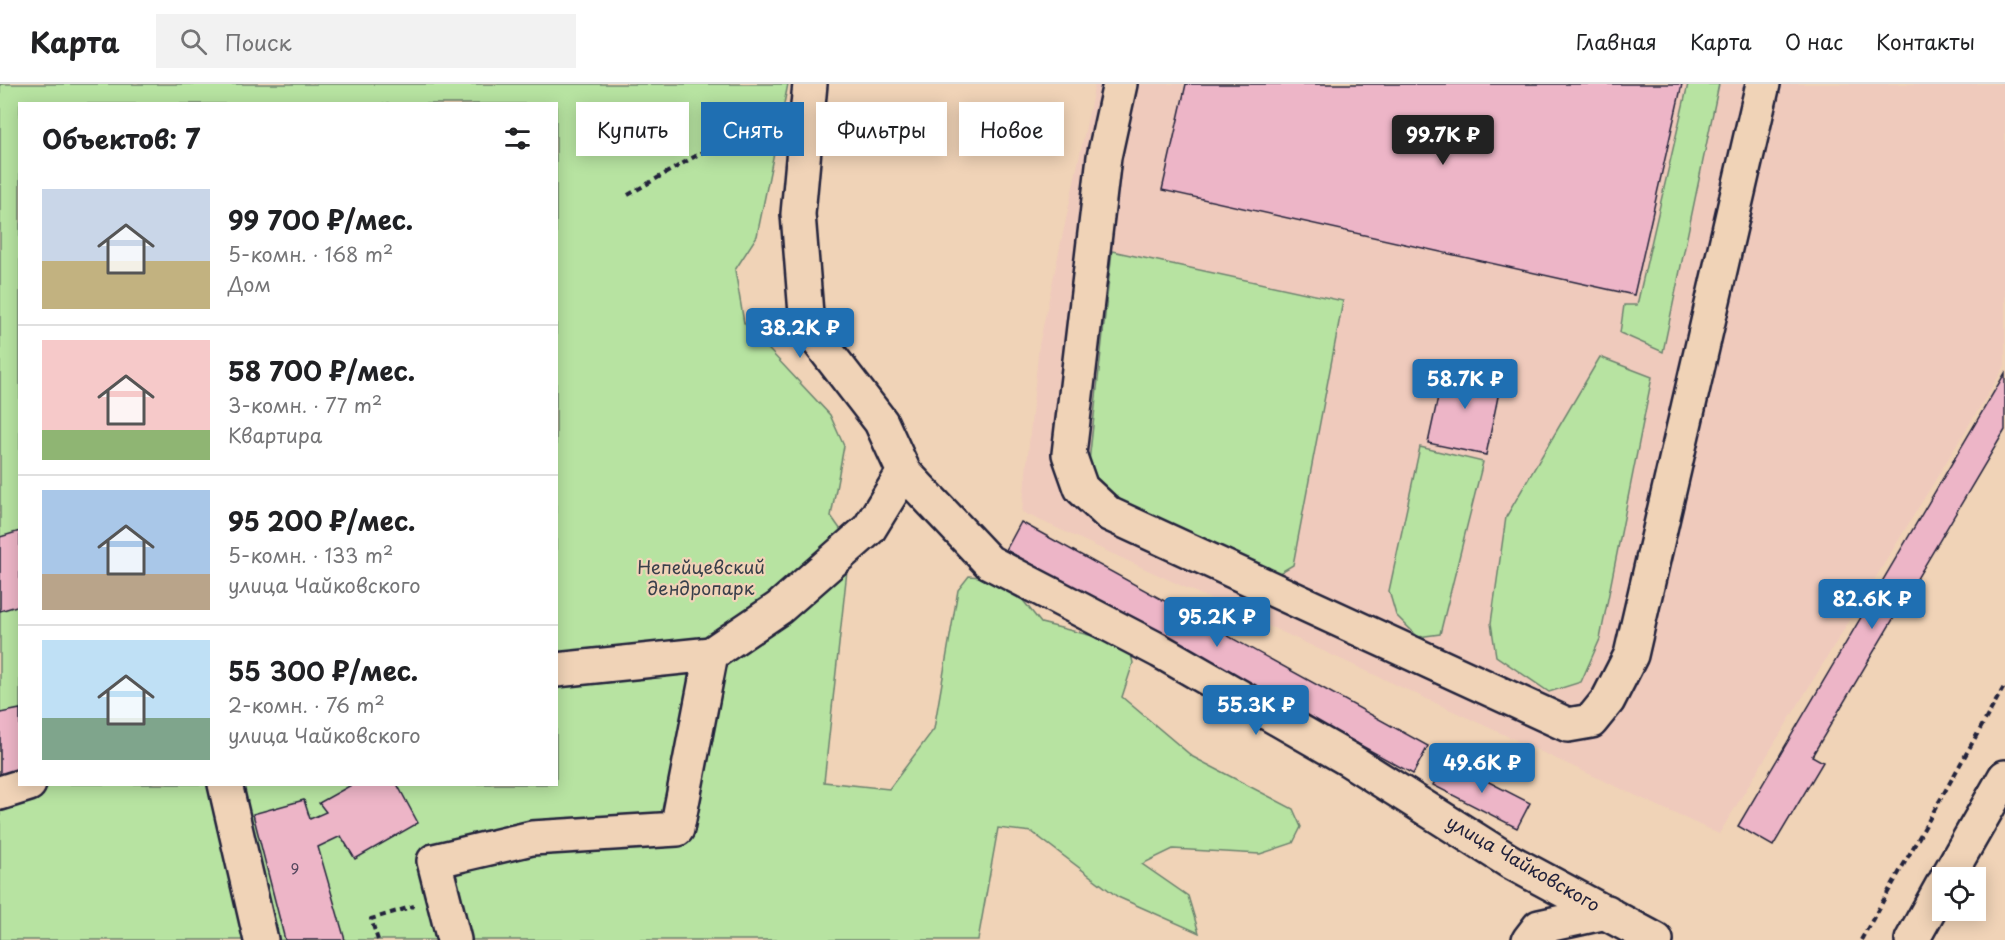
<!DOCTYPE html>
<html lang="ru">
<meta charset="utf-8">
<style>
:root{--surface:#fff;--page:#f2f2f2;--text:#202124;--muted:#757577;--line:#e0e0e0;--accent:#1f6fb2}
body{margin:0;font-family:"Playpen Sans",sans-serif;background:var(--page);color:var(--text);height:100vh;display:flex;flex-direction:column;font-size:22px;white-space:nowrap}
*{box-sizing:border-box;margin:0}
p{font-size:20px;color:var(--muted)}
.icon{flex:none;width:33px;height:33px;fill:none;stroke:currentColor;stroke-width:2;stroke-linecap:round;stroke-linejoin:round}
.map{position:relative;flex:1;overflow:hidden}
.drawer{position:absolute;left:18px;top:18px;width:540px;height:684px;display:flex;flex-direction:column;background:var(--surface);border-radius:0px;box-shadow:0 3px 15px #0003}
.drawer>*{flex:none}
.top-card{position:absolute;left:576px;top:18px;width:570px;height:54px;display:flex;gap:12px}
.tools{position:absolute;left:1932px;top:783px;display:grid;gap:12px}
.tools a{display:grid;place-items:center;width:54px;height:54px;border-radius:0px;background:var(--surface);box-shadow:0 3px 15px #0003;font-size:30px}
.price{position:absolute;translate:-50% -51px;padding:0 14px;border-radius:6px;background:var(--accent);color:#fff;font-size:20px;line-height:39px;filter:drop-shadow(0 2px 3px #0008)}
.price::after{content:'';position:absolute;left:50%;top:36px;width:18px;height:14px;margin-left:-9px;background:inherit;clip-path:polygon(0 0,100% 0,50% 100%)}
.price.on{background:#222;color:#fff}
ul{padding:0;list-style:none}
li{display:flex;align-items:center;gap:18px;height:150px;padding:0 24px}
li+li{border-top:2px solid var(--line)}
li span{display:grid;place-items:center;flex:none;width:168px;height:120px;border-radius:0px;color:#555}
li>.icon{margin-inline-start:auto}
span .icon{width:72px;height:72px;fill:#fffc;stroke-width:1}
li b{font-size:26px}
h2{display:flex;justify-content:space-between;align-items:center;height:72px;padding:0 24px;font-size:26px}
.pill{padding:0 21px;border-radius:0px;background:var(--surface);box-shadow:0 3px 15px #0003;font-size:21px;line-height:54px}
.pill.on{background:var(--accent);color:#fff}
header{display:flex;align-items:center;gap:36px;box-sizing:border-box;height:84px;padding:0 30px;background:var(--surface);border-bottom:2px solid var(--line)}
header strong{font-size:28px}
nav{display:flex;gap:33px;margin-inline-start:auto;font-size:21px}
.search{width:420px;height:54px;background:var(--page);display:flex;align-items:center;gap:15px;box-sizing:border-box;padding:0 21px;border-radius:0px;color:var(--muted);font-size:22px}
.map>svg:first-child{display:block}
.built{fill:#efcabc}
.green{fill:#b7e3a1;stroke:#6c826e;stroke-width:1.5;fill-rule:evenodd}
.building{fill:#edb5c7;stroke:#22223b;stroke-width:1.5}
.lines{fill:none;stroke-linecap:round;stroke-linejoin:round}
.minor-casing{stroke:#22223b;stroke-width:38}
.major-casing{stroke:#22223b;stroke-width:38}
.path{stroke:#22223b;stroke-width:4;stroke-dasharray:6 4.5;stroke-linecap:butt}
.minor{stroke:#f0d3b7;stroke-width:33}
.major{stroke:#f0d3b7;stroke-width:33}
.labels{text-anchor:middle;stroke-width:4.5;stroke-linejoin:round;paint-order:stroke}
.number-label{font-size:15px;fill:#55475e}
.park-label{font-size:18px;fill:#383f4a;stroke:#f0d3b7}
.street-label{font-size:18px;fill:#22223b;stroke:#f0d3b7}
</style>
<header>
<strong>Карта</strong>
<div class="search"><svg class="icon" aria-label="search" viewBox="0 0 24 24"><circle cx="10" cy="10" r="6"/><path d="M15 15l6 6"/></svg>Поиск</div>
<nav><a>Главная</a><a>Карта</a><a>О нас</a><a>Контакты</a></nav>
</header>
<div class="map">
<svg width="2005" height="856" viewBox="0 0 2005 856">
<rect width="100%" height="100%" fill="#f0d3b7"/>
<filter id="ink" filterUnits="userSpaceOnUse"><feTurbulence type="fractalNoise" baseFrequency=".0167" numOctaves="2"/><feDisplacementMap in="SourceGraphic" scale="12" xChannelSelector="R" yChannelSelector="G"/><feConvolveMatrix kernelMatrix="1 2 1 2 8 2 1 2 1" color-interpolation-filters="sRGB"/></filter>
<g filter="url(#ink)">
<!-- built -->
<path class="built" d="M1095 0H2005V282L1719 750 1022 428 1039 261Z"/>
<!-- green -->
<path class="green" d="M0 0H788L757 152 735 186 744 239 830 331 844 362 831 432 850 459 824 698 889 705 934 645 958 506 969 492 1006 495 1041 539 1129 561 1133 579 1122 613 1193 673 1293 725 1301 743 1293 759 1260 770 1173 765 1142 780 1188 812 1199 849 1118 813 1032 748 998 744 978 856H0ZM20 20H556V700H20Z
M1688 0H1719L1663 268 1620 249 1624 221H1637Z
M1112 167 1343 217 1293 481 1271 494 1108 418 1089 378Z
M1600 273 1652 293 1600 555 1581 598 1549 608 1496 572 1491 539 1506 433Z
M1420 363 1483 378 1440 550 1418 553 1396 531 1389 507Z"/>
<!-- building -->
<path class="building" d="M1186 0H1682L1634 211 1162 106Z
M1445 281 1502 293 1486 371 1428 359Z
M2005 289V346L1812 672 1823 678 1773 762 1738 742Z
M1021 438 1428 662 1413 690 1006 466Z
M20 447V521L0 527V453Z
M20 625V691L0 696V629Z
M1446 676 1530 719 1517 744 1433 701Z
M353 700H397L418 739 355 775 341 752 318 763 345 856H285L253 730 304 716 310 735 326 728 319 719Z"/>
<g class="lines">
<!-- minor casing -->
<g class="minor-casing">
<path id="minor" d="M810 0 798 130 807 242 881 338 904 388 989 478 1160 567 1348 675 1509 777 1656 856
M1120 0 1104 73 1069 370 1081 404 1109 430 1568 641 1591 637 1608 616 1631 571 1763 0
M556 586 711 570 779 524 869 445 904 388
M225 700 261 856
M0 709 29 700
M454 856 434 777 532 754 677 745 711 570
M1529 856 1539 843 1607 828"/>
</g>
<!-- major casing -->
<g class="major-casing">
<path id="major" d="M1947 794 2005 693
M1912 856 1942 802"/>
</g>
<!-- path -->
<path class="path" d="M628 111 777 25
M378 856 371 835 414 822
M1861 856 2005 601"/>
<!-- minor -->
<use href="#minor" class="minor"/>
<!-- major -->
<use href="#major" class="major"/>
</g>
</g>
<g class="labels">
<!-- number labels -->
<g class="number-label">
<text x="295" y="790">9</text>
</g>
<!-- park labels -->
<g class="park-label">
<text x="701" y="490">Непейцевский<tspan x="701" dy="21">дендропарк</tspan></text>
</g>
<!-- street labels -->
<g class="street-label">
<text transform="translate(1523 780) rotate(30)" y="6">улица Чайковского</text>
</g>
</g>
</svg>
<div class="tools">
<a><svg class="icon" aria-label="locate" viewBox="0 0 24 24"><circle cx="12" cy="12" r="6"/><path d="M12 2v4M12 18v4M2 12h4M18 12h4"/></svg></a>
</div>
<b class="price on" style="left:1443px;top:82px">99.7K ₽</b>
<b class="price" style="left:800px;top:275px">38.2K ₽</b>
<b class="price" style="left:1465px;top:326px">58.7K ₽</b>
<b class="price" style="left:1872px;top:546px">82.6K ₽</b>
<b class="price" style="left:1217px;top:564px">95.2K ₽</b>
<b class="price" style="left:1256px;top:652px">55.3K ₽</b>
<b class="price" style="left:1482px;top:710px">49.6K ₽</b>
<div class="top-card">
<a class="pill">Купить</a>
<a class="pill on">Снять</a>
<a class="pill">Фильтры</a>
<a class="pill">Новое</a>
</div>
<section class="drawer">
<h2>Объектов: 7<svg class="icon" aria-label="filters" viewBox="0 0 24 24"><path d="M4 7h16M4 17h16"/><circle cx="9" cy="7" r="2"/><circle cx="15" cy="17" r="2"/></svg></h2>
<ul>
<li><span style="background:linear-gradient(#c9d6e8 60%,#c2b280 0)"><svg class="icon" aria-label="home" viewBox="0 0 24 24"><path d="M3 11l9-7 9 7M6 9v11h12V9"/></svg></span><div><b>99 700 ₽/мес.</b><p>5-комн. · 168 m²</p><p>Дом</p></div></li>
<li><span style="background:linear-gradient(#f6c9c9 75%,#8fb573 0)"><svg class="icon" aria-label="home" viewBox="0 0 24 24"><path d="M3 11l9-7 9 7M6 9v11h12V9"/></svg></span><div><b>58 700 ₽/мес.</b><p>3-комн. · 77 m²</p><p>Квартира</p></div></li>
<li><span style="background:linear-gradient(#a9c7e8 70%,#b9a48a 0)"><svg class="icon" aria-label="home" viewBox="0 0 24 24"><path d="M3 11l9-7 9 7M6 9v11h12V9"/></svg></span><div><b>95 200 ₽/мес.</b><p>5-комн. · 133 m²</p><p>улица Чайковского</p></div></li>
<li><span style="background:linear-gradient(#bfe0f5 65%,#7fa58c 0)"><svg class="icon" aria-label="home" viewBox="0 0 24 24"><path d="M3 11l9-7 9 7M6 9v11h12V9"/></svg></span><div><b>55 300 ₽/мес.</b><p>2-комн. · 76 m²</p><p>улица Чайковского</p></div></li>
</ul>
</section>
</div>
